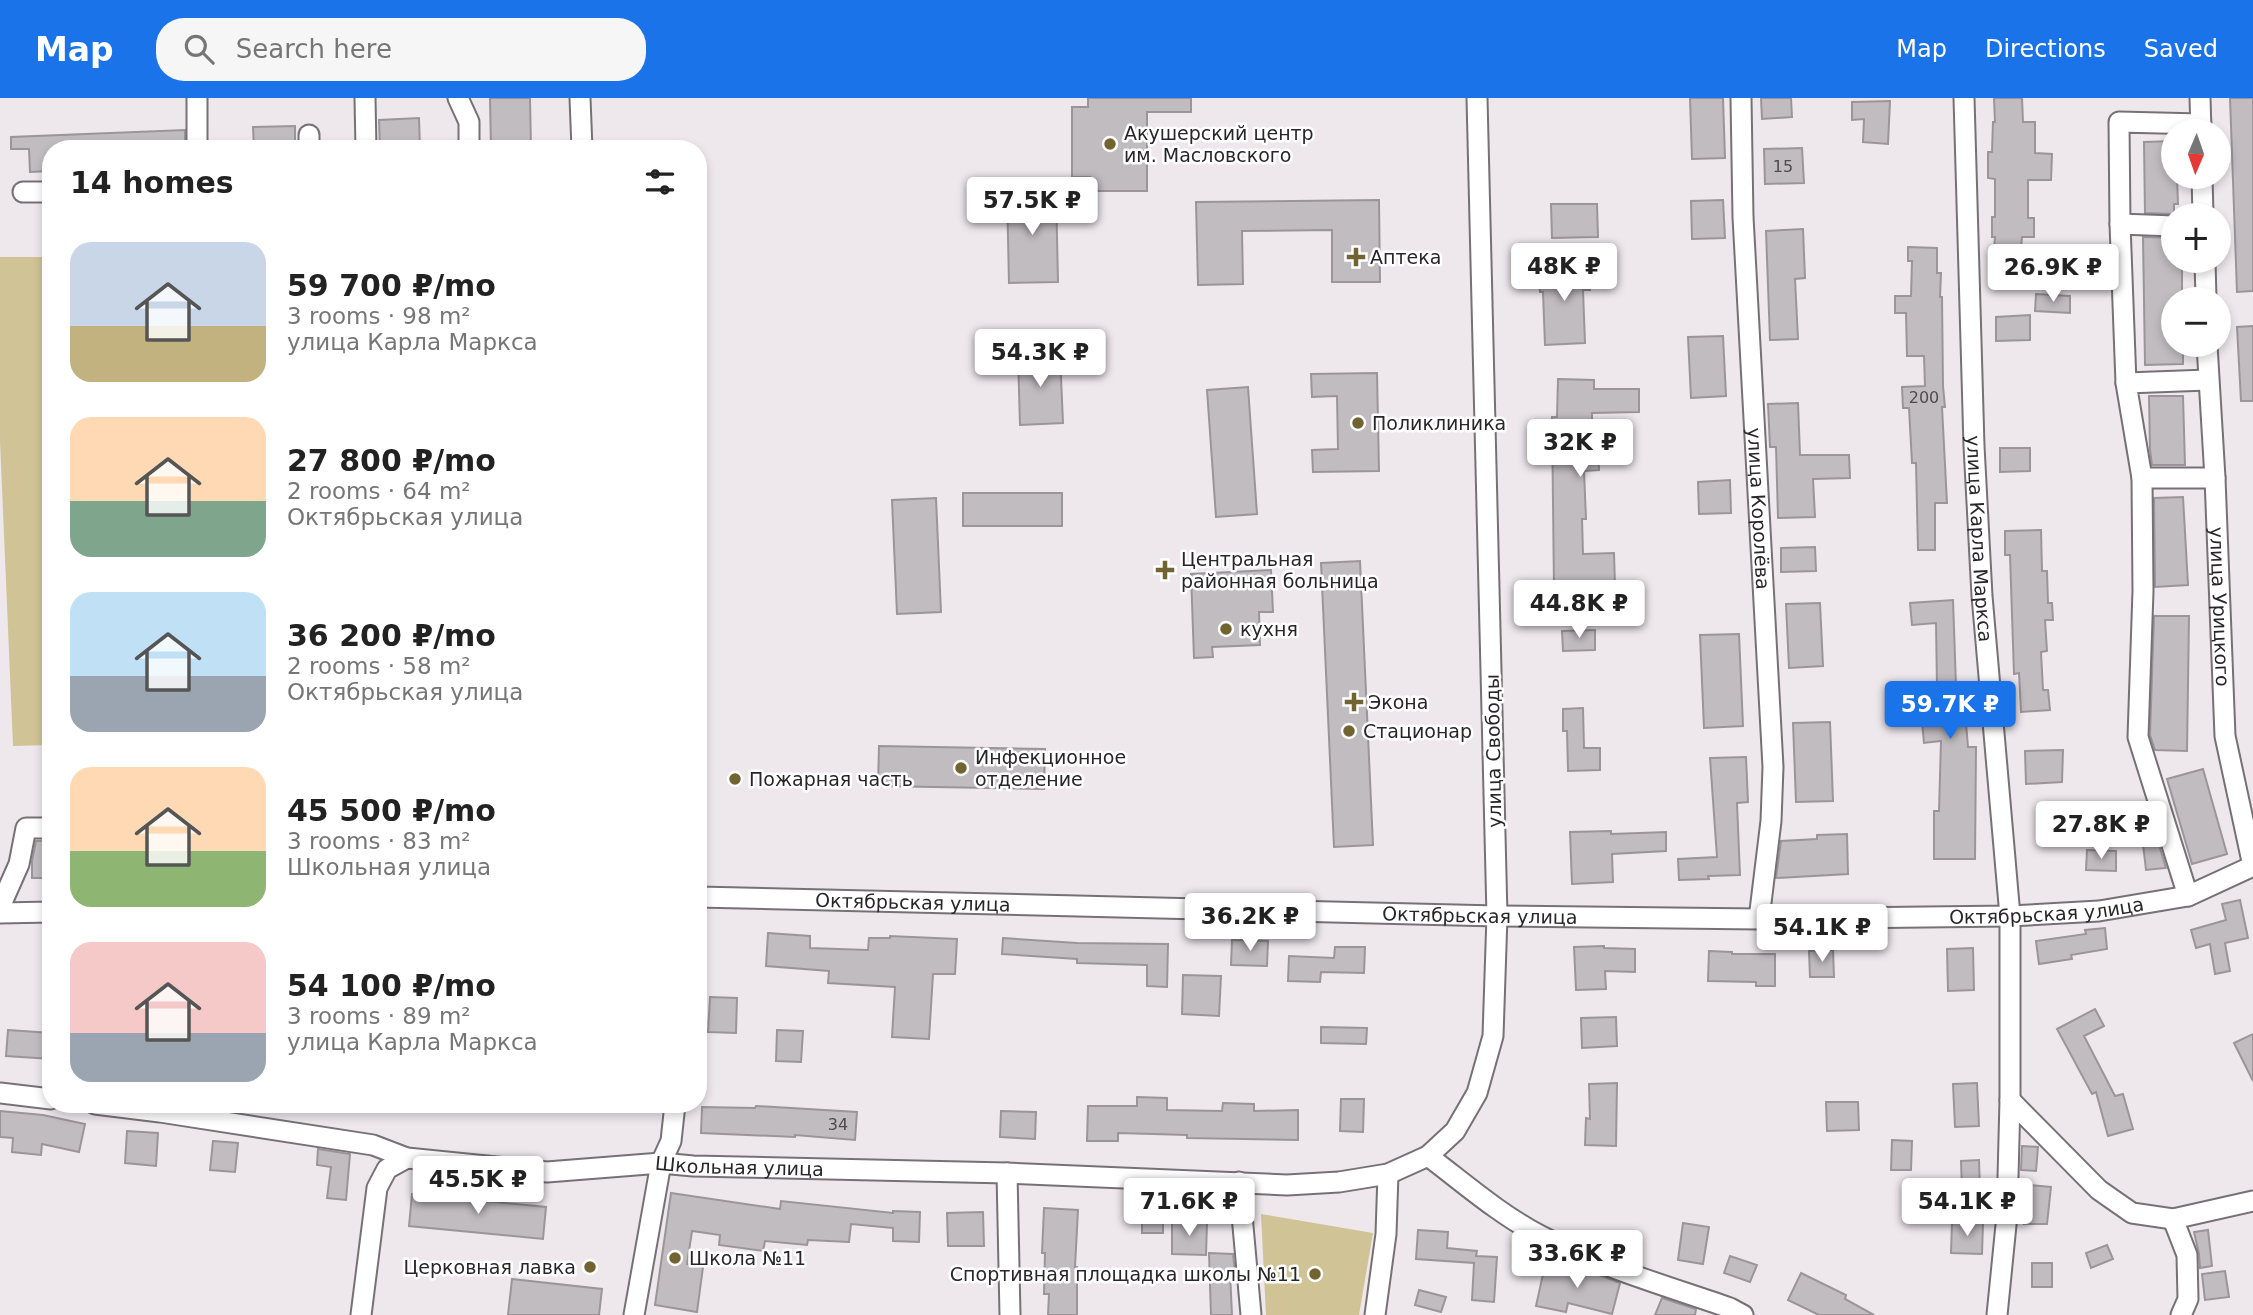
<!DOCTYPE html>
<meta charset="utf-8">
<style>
:root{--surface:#fff;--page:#f6f6f6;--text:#222;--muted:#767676;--accent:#1a73e8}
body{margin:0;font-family:"DejaVu Sans",sans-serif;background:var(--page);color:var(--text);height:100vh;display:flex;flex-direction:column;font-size:26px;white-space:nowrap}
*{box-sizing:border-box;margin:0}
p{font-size:23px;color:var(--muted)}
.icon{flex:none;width:38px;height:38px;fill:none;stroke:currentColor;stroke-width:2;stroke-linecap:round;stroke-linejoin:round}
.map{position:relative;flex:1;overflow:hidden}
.details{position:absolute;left:42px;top:42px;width:665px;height:973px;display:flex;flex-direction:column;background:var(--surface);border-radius:28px;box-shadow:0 4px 10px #0003}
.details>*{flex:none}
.needle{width:46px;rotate:182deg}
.tools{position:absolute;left:2161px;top:21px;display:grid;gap:14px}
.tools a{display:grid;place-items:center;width:70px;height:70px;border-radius:50%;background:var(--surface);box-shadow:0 4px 10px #0003;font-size:35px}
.price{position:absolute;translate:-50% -60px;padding:0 16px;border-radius:7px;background:#fff;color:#222;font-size:23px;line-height:46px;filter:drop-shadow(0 2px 4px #0008)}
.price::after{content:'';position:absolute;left:50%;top:42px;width:21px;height:16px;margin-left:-10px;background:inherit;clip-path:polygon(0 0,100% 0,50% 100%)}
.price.active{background:var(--accent);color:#fff}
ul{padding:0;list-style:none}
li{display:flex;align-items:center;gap:21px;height:175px;padding:0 28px}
li span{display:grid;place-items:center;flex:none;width:196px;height:140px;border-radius:21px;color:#555}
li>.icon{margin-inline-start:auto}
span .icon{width:84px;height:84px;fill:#fffc;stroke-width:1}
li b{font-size:30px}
h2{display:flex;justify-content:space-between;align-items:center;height:84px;padding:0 28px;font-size:30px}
header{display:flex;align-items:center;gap:42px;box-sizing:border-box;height:98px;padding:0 35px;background:var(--accent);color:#fff}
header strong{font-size:33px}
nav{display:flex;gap:38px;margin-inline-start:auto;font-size:24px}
.search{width:490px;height:63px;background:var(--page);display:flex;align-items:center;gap:18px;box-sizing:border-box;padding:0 24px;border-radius:28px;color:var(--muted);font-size:26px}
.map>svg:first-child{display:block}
.green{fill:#d0c496}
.building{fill:#c1bcc0;stroke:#9b9599;stroke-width:2}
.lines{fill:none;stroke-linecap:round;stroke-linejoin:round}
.minor-casing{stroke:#767175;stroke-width:23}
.minor{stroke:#fff;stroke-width:19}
.poi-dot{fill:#716431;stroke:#fff;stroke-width:2.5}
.labels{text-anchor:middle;stroke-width:5;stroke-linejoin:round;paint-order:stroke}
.number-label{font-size:16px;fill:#4e4c4e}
.poi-label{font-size:19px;fill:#282628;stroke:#fff;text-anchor:start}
.street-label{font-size:19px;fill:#282628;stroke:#fff}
</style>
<header>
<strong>Map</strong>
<div class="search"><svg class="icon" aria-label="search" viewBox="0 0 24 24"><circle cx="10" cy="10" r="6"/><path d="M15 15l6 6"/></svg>Search here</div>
<nav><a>Map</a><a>Directions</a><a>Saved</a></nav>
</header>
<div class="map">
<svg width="2253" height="1217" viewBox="0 0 2253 1217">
<rect width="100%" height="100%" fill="#eee8ec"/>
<!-- green -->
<path class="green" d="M0 159H51V647L13 648 0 343Z
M1261 1116 1373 1135 1359 1217H1266Z"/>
<!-- building -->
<path class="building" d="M490 0H530L531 51H491Z
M1088 0H1191V14H1147V93H1090V79H1072V9H1088Z
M1690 0H1723L1725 60 1692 61Z
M1761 0H1791L1792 19 1762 21Z
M1994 0H2022L2023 24H2035V55L2052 56 2051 82H2028V120H2034V139H2022L2018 188 1991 187 1995 139H1992V119H1995V81L1988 80V54H1992L1993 24H1995Z
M2230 0H2253V193L2237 194Z
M1890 3 1888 46 1863 44 1864 21 1852 22V4Z
M419 20 420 51H380L379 22Z
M295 28V51H254L253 29Z
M185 32V51H51V73L30 74 29 51H11V39Z
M2174 43V79H2177L2178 106H2174V116L2145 115 2144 44Z
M1802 50 1804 85 1765 86 1764 51Z
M1056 93 1058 184 1009 185 1007 94Z
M1379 102 1380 184H1332V132L1242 133 1243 186 1198 187 1196 104Z
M1723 102 1725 140 1692 141 1691 103Z
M1551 106H1597L1598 139 1552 140Z
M1803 131 1805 180 1795 181 1798 241 1770 242 1766 133Z
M2143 139 2174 140V163H2182V201H2174V247H2183V266L2145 267Z
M1908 149 1937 150V175H1941L1940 199H1942L1943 288 1945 309H1942L1947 405H1935V452H1918L1916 365H1912L1909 310H1903L1902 289 1925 288 1924 258H1907L1906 215H1895V198H1911L1912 163H1908Z
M1589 166 1590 192H1583L1585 245 1545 247 1543 194H1540L1539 168Z
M2036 196 2070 198V215L2035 213Z
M2030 217V242L1996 243V219Z
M2253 228V303H2241L2237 229Z
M1723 238 1726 298 1691 300 1688 239Z
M1060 256 1063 325 1020 327 1018 257Z
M1377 275 1379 373 1313 374 1312 352 1338 351 1337 298 1312 299 1311 276Z
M1558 281 1594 282V291H1639V314L1592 315V351H1598L1599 372 1584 373 1586 421H1582L1583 456 1614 455 1615 488 1554 490 1552 319H1557Z
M1248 289 1257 416 1216 419 1207 292Z
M2149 298H2183L2185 367H2152L2150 352Z
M1798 305 1800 357H1849L1850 380 1813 381 1815 419 1778 420 1776 349H1770L1768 306Z
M2000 350H2030V373L2000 374Z
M1730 382 1731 415 1699 416 1698 384Z
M963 395H1062V428H963Z
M2183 399 2188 487 2155 489 2154 400Z
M936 400 941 514 897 516 892 402Z
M2041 432 2042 473H2047L2048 505H2052L2053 522H2045L2047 553 2041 554 2043 592H2048L2050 612 2021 614 2019 575 2014 576 2010 457H2005V433Z
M1815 449 1816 473 1781 474V450Z
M1360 463 1373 747 1334 749 1321 465Z
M1271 472 1273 514H1259L1260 547 1212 549 1213 559 1194 560 1191 476Z
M1953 502 1956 588H1963L1968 649H1976L1975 761H1934V713H1939L1941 643 1924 645 1922 624 1931 623 1929 589H1937L1936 525 1912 527 1910 505Z
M1820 505 1823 568 1789 570 1786 506Z
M2154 518H2189L2187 653 2155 652 2150 637Z
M1595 532V552L1563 553 1562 533Z
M1739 536 1743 628 1704 630 1700 537Z
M1583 610 1584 650H1600V672L1568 673 1567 633H1563V611Z
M1830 624 1833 703 1796 704 1793 625Z
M879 648 1045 651 1044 691 878 688Z
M2063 652 2062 684 2026 686 2025 653Z
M1746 659 1748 704 1737 705 1740 777 1708 778 1709 781 1679 782 1678 761 1717 759 1710 660Z
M2203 671 2227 756 2192 766 2167 681Z
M1611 733V736L1666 734V753L1612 756 1613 784 1572 786 1570 734Z
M1847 736 1848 776 1776 780 1781 743 1817 741V737Z
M36 743H51V780H32V763Z
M2158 744 2166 770 2146 772 2143 746Z
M2087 752 2116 753V773L2086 772Z
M2240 802 2248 840 2225 845 2230 873 2215 876 2210 846 2196 850 2191 832 2226 822 2222 806Z
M2105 830 2107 851 2071 857 2072 861 2039 866 2036 843 2086 836 2085 832Z
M768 835 810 838V850L868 852 869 840H890V838L957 841 955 876H933L929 941 892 939 895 889 828 885 829 873 766 868Z
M1003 840 1077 845 1168 846 1167 889 1147 888V867L1077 865V861L1002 856Z
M1232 842 1268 843 1267 868 1231 867Z
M1604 848V850L1635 851V874L1605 873 1606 891 1576 892 1574 849Z
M1335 849H1365L1364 875 1321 874 1320 884 1288 883 1289 858 1334 860Z
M1973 850 1974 892 1948 893 1947 851Z
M1833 852 1834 879H1810L1809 853Z
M1709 853 1732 854V856H1775V888H1756V884L1708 883Z
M1183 877 1221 878 1219 918 1182 916Z
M710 899 737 900 736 935 708 934Z
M2095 911 2104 928 2084 938 2115 998 2123 996 2133 1031 2108 1038 2096 994 2092 996 2057 931Z
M1616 919 1617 948 1582 950 1581 920Z
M1321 929 1367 930 1366 946 1321 945Z
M8 932 51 935V961L6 958Z
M777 932 803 933 801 964 776 963Z
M2253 936V983L2234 945Z
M1617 985 1616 1048 1585 1047 1586 1020 1590 1021 1589 986Z
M1977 985 1979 1028 1955 1029 1953 986Z
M1137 999 1167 1000V1012L1222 1013 1223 1005 1254 1006V1013L1298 1012V1042L1187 1040V1037L1118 1035V1043H1087L1088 1008H1137Z
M1341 1001H1364L1363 1034 1340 1033Z
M1826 1004H1858L1859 1032 1827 1033Z
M756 1008 857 1014 855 1042 795 1037V1039L701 1035 702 1009 755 1010Z
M0 1013 43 1017 85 1026 79 1054 42 1046 41 1057 12 1054 13 1040 0 1039Z
M1001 1013 1036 1014 1035 1041 1000 1039Z
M127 1033 158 1035 156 1068 125 1065Z
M1892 1042 1912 1043 1911 1072H1891Z
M213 1043 238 1045 235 1074 210 1072Z
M2022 1048 2038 1049 2036 1073 2021 1072Z
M318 1051 350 1056 346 1102 327 1100 331 1069 317 1067Z
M1979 1062 1980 1092 1962 1093 1961 1063Z
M2028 1087 2051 1089 2047 1126H2024Z
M671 1095 780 1111 781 1103 893 1115V1113L920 1114 919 1144 893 1143V1130L851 1126 849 1144 808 1142 807 1147 765 1143 763 1153 719 1147 720 1137 692 1133 687 1166 703 1169 697 1214 655 1207Z
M412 1096 546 1109 543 1141 409 1128Z
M1044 1110 1078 1112 1075 1169H1077V1217H1048L1049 1196H1044L1045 1155H1042Z
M1163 1111V1135H1142V1112Z
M983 1114 984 1148H948L947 1115Z
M1172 1124 1207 1125 1206 1157 1172 1156Z
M1952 1124 1983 1125 1982 1156 1951 1155Z
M1683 1125 1709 1129 1703 1166 1678 1162Z
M1418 1132 1448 1134 1447 1150 1477 1153 1476 1158 1497 1159 1494 1204 1472 1202 1474 1165 1416 1161Z
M2208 1132 2212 1168 2200 1170 2199 1156 2194 1134Z
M2107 1147 2113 1161 2091 1170 2086 1155Z
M1209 1155 1233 1156 1235 1174H1230L1232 1217H1211Z
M1730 1158 1757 1167 1750 1184 1724 1175Z
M2032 1165H2052V1189H2032Z
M1545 1167 1582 1174 1583 1171 1620 1185 1612 1216 1568 1205 1566 1214 1536 1208Z
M2225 1173 2229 1199 2205 1202 2202 1176Z
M1801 1175 1846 1197 1845 1201 1874 1217H1819L1788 1202Z
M512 1181 602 1191 599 1217H508Z
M1419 1192 1446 1199 1441 1214 1415 1207Z
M1662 1200 1696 1211 1695 1217H1655Z"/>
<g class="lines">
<!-- minor casing -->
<g class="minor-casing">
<g id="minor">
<path d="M365 0 366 51"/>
<path d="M458 0 469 24V51"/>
<path d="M580 0 582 51"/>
<path id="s1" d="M1741 0 1743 119 1773 669 1771 723 1759 821"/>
<path id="s2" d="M1964 0 1974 348 1982 498 2010 818V1002L2007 1117 1997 1217"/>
<path d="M2200 0 2201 33"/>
<path d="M309 37V51"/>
<path d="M197 51V0"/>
<path d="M2202 79 2203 117"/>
<path d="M23 94H51"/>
<path d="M2120 126 2119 24 2201 26"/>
<path d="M2205 163 2206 201"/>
<path id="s3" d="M2207 247 2215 380 2225 638 2253 768"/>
<path d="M2126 285 2120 126 2174 128"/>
<path d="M2142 380 2126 285 2208 282"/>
<path d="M2188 798 2138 639 2143 493 2142 380H2215"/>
<path id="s4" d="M698 799 1497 818 1759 821 2010 818 2099 813 2188 798 2253 768"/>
<path d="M0 809 19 766 26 730H51"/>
<path d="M0 815 51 814"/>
<path d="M0 995 51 1001"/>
<path d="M2010 1002 2099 1092 2132 1115 2173 1121 2253 1103"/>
<path id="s5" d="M95 1006 160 1014 373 1047 407 1060 547 1074 661 1065 693 1068 1007 1075 1287 1087 1339 1084 1388 1076 1428 1058 1455 1033 1477 995 1493 938 1497 818 1477 0"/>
<path d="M1428 1058C1465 1086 1499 1116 1541 1138 1600 1169 1667 1188 1730 1210L1743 1217"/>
<path d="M1007 1075 1010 1217"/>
<path d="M1239 1084 1251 1217"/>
<path d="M2173 1121 2187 1157 2188 1201 2181 1217"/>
<path d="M361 1217 377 1090 387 1071 407 1060"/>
<path d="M634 1217 661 1065 671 1043 675 1006"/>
<path d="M1375 1217 1386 1136 1388 1076"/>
</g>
</g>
<!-- minor -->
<use href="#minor" class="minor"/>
</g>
<!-- markers -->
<g class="poi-dot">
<circle cx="1110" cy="46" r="7"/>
<path d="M1352.5 148.5h7v7h7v7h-7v7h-7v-7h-7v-7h7z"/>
<circle cx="1358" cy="325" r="7"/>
<path d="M1161.5 461.5h7v7h7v7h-7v7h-7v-7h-7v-7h7z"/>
<circle cx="1226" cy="531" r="7"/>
<path d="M1350.5 593.5h7v7h7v7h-7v7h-7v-7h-7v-7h7z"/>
<circle cx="1349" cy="633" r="7"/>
<circle cx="961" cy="670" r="7"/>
<circle cx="735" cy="681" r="7"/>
<circle cx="675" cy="1160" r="7"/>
<circle cx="590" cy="1169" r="7"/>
<circle cx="1315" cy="1176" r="7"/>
</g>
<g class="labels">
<!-- number labels -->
<g class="number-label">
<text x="1783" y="74">15</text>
<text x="1924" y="305">200</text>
<text x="838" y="1032">34</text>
</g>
<!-- poi labels -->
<g class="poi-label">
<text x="1124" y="42">Акушерский центр<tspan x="1124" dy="22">им. Масловского</tspan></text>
<text x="1370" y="166">Аптека</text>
<text x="1372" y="332">Поликлиника</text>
<text x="1181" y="468">Центральная<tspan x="1181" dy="22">районная больница</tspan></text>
<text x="1240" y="538">кухня</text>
<text x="1368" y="611">Экона</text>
<text x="1363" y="640">Стационар</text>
<text x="975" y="666">Инфекционное<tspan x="975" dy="22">отделение</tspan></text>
<text x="749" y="688">Пожарная часть</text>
<text x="689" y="1167">Школа №11</text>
<text x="576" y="1176" text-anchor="end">Церковная лавка</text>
<text x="1301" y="1183" text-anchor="end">Спортивная площадка школы №11</text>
</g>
<!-- street labels -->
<g class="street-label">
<text dy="7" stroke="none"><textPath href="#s1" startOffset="411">улица Королёва</textPath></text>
<text dy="7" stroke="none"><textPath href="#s2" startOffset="441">улица Карла Маркса</textPath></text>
<text dy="7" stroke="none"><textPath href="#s3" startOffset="262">улица Урицкого</textPath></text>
<text transform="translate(1493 653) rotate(-91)" y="7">улица Свободы</text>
<text dy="7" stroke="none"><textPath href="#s4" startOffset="215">Октябрьская улица</textPath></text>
<text dy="7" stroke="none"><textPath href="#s4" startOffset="1349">Октябрьская улица</textPath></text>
<text dy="7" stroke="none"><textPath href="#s4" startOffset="782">Октябрьская улица</textPath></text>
<text dy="7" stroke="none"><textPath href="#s5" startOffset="651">Школьная улица</textPath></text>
</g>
</g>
</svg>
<div class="tools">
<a><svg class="needle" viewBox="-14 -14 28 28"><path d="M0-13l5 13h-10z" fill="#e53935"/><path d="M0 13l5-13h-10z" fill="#767676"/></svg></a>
<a>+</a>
<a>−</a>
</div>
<b class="price" style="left:1032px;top:139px">57.5K ₽</b>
<b class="price" style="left:1564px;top:205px">48K ₽</b>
<b class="price" style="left:2053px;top:206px">26.9K ₽</b>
<b class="price" style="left:1040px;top:291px">54.3K ₽</b>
<b class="price" style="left:1580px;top:381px">32K ₽</b>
<b class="price" style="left:1579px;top:542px">44.8K ₽</b>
<b class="price active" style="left:1950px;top:643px">59.7K ₽</b>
<b class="price" style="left:2101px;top:763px">27.8K ₽</b>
<b class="price" style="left:1250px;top:855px">36.2K ₽</b>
<b class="price" style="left:1822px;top:866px">54.1K ₽</b>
<b class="price" style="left:478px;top:1118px">45.5K ₽</b>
<b class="price" style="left:1189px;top:1140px">71.6K ₽</b>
<b class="price" style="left:1967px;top:1140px">54.1K ₽</b>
<b class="price" style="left:1577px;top:1192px">33.6K ₽</b>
<section class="details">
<h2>14 homes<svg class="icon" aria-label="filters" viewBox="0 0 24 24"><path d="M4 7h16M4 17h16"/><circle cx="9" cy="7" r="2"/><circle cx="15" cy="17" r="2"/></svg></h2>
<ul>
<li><span style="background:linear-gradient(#c9d6e8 60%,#c2b280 0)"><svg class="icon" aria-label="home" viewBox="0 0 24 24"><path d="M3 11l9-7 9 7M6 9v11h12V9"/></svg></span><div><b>59 700 ₽/mo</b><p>3 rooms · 98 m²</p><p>улица Карла Маркса</p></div></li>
<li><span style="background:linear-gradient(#ffd9b3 60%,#7fa58c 0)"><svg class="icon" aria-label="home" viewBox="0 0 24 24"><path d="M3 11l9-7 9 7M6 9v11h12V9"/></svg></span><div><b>27 800 ₽/mo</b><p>2 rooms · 64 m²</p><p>Октябрьская улица</p></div></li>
<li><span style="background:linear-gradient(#bfe0f5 60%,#9aa5b1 0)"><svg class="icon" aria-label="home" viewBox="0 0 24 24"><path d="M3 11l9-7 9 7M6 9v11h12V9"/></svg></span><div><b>36 200 ₽/mo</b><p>2 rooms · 58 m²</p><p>Октябрьская улица</p></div></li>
<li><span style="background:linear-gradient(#ffd9b3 60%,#8fb573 0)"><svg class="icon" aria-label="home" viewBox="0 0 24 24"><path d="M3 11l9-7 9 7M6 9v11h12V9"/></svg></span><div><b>45 500 ₽/mo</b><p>3 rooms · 83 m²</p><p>Школьная улица</p></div></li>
<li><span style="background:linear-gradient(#f6c9c9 65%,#9aa5b1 0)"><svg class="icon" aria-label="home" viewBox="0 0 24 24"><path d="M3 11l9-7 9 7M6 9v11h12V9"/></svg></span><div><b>54 100 ₽/mo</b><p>3 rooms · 89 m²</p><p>улица Карла Маркса</p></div></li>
</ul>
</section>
</div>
